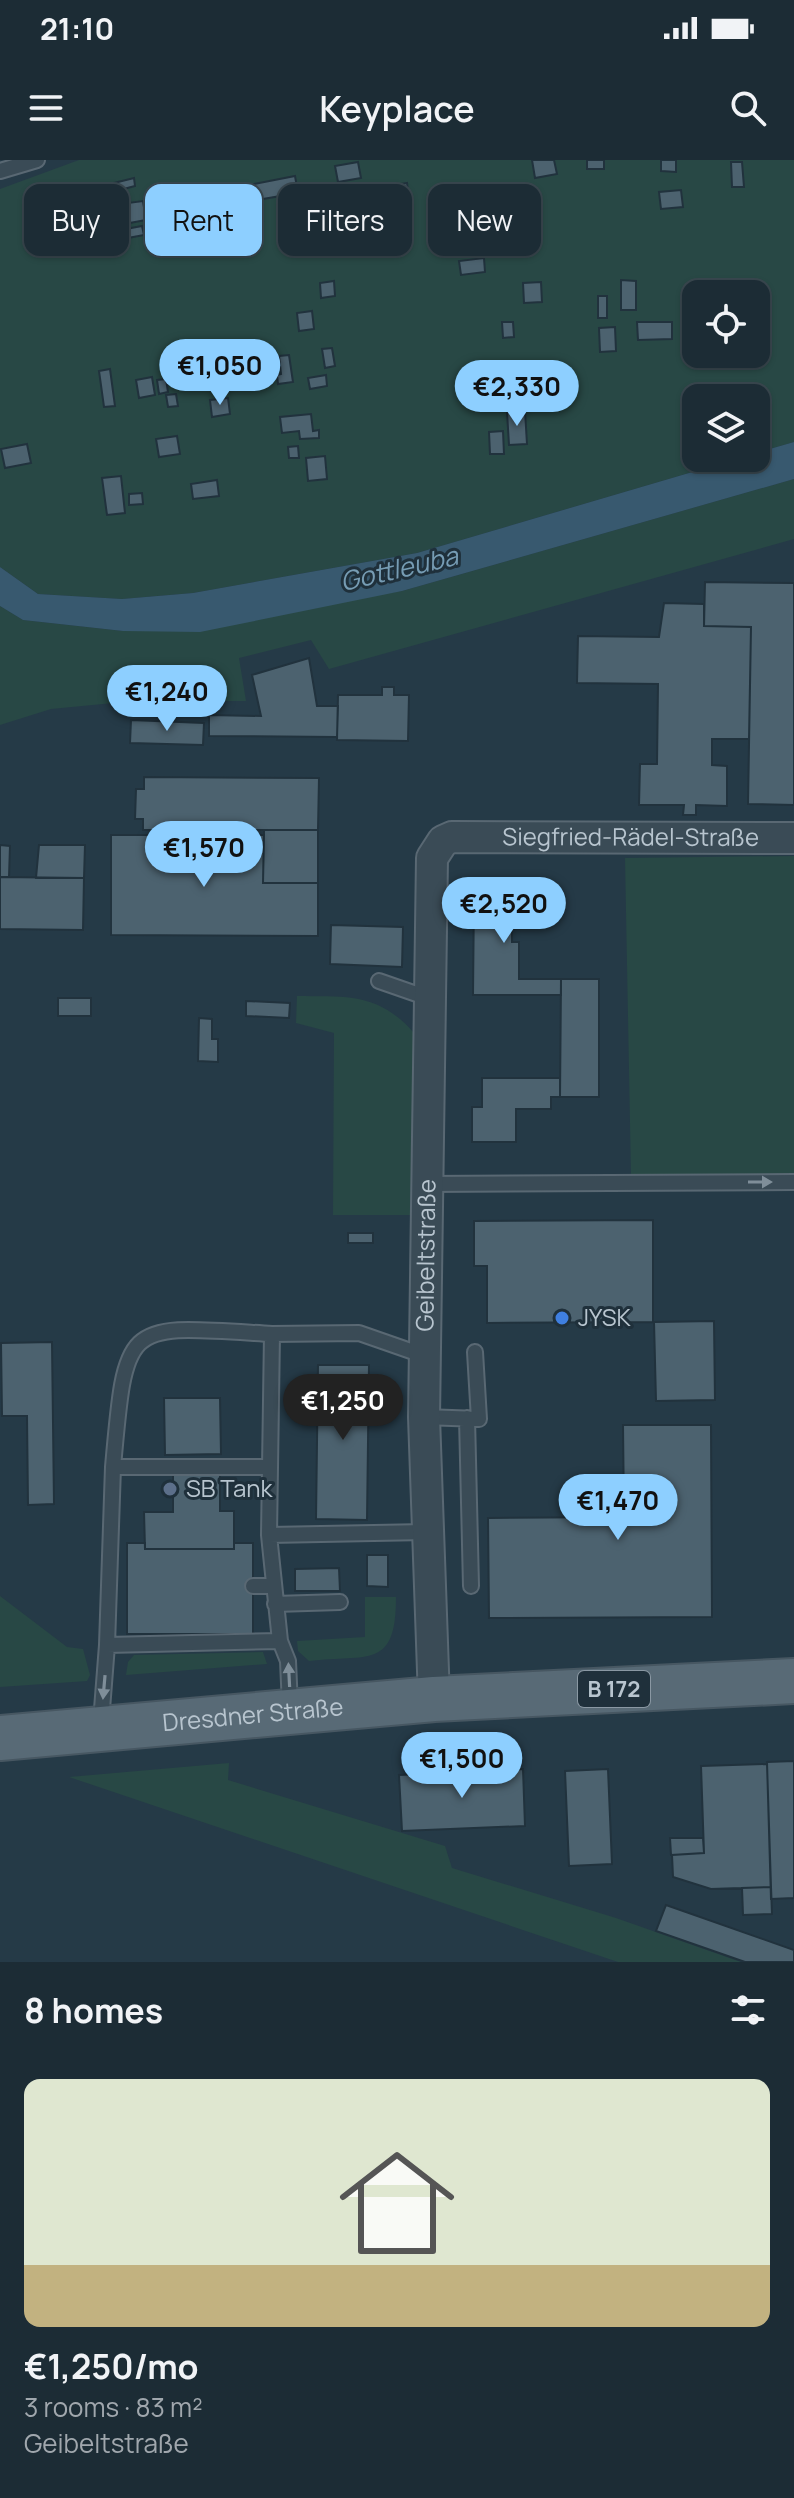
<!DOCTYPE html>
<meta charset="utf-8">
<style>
:root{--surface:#1c2c35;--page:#25343d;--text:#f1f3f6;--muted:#a0a7ad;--line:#3a4850;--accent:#8dcfff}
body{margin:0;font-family:Manrope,sans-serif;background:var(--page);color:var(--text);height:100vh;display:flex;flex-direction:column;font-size:30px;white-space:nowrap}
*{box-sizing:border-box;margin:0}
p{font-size:26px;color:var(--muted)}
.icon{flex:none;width:44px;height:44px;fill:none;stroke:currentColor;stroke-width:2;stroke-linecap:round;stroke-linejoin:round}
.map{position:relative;height:1802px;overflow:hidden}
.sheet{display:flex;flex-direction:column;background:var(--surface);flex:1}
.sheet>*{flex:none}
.guide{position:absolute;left:24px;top:24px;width:746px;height:72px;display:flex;gap:16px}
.controls{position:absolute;left:682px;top:120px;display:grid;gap:16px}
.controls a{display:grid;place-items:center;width:88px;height:88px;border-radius:16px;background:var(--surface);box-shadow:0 2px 6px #0004,0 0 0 2px var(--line);font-size:40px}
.price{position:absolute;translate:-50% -68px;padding:0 18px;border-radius:28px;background:var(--accent);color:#111;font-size:26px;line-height:52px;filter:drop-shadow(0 2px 4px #0008)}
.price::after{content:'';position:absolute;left:50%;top:48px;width:24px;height:18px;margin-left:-12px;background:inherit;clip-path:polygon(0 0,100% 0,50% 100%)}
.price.current{background:#222;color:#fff}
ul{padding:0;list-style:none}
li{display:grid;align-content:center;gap:16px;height:424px;padding:0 24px}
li+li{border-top:2px solid var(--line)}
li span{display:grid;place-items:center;height:248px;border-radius:16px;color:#555}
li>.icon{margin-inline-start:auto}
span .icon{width:144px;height:144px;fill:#fffc;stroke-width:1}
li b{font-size:34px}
h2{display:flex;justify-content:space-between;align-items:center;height:96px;padding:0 24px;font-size:34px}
.tag{padding:0 28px;border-radius:16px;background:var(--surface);box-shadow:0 2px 6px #0004,0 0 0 2px var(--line);font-size:28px;line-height:72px}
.tag.current{background:var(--accent);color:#111}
.status{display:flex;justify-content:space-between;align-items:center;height:56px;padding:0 40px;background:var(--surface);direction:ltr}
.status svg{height:22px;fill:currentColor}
header{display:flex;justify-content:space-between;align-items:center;height:104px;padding:0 24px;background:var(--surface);font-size:36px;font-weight:600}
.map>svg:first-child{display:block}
.green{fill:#284845;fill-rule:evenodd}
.water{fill:#38596f}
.building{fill:#4c626f;stroke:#21323d;stroke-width:2}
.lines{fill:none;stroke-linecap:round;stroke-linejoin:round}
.lane-casing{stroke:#596873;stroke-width:18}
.street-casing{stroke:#596873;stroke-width:34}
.primary-casing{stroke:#475762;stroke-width:48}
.lane{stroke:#3a4b56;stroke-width:14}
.street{stroke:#3a4b56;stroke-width:30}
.primary{stroke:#586a76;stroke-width:44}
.oneway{fill:#7f8e99}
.shop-dot{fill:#3f7fe0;stroke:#1f303b;stroke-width:3}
.service-dot{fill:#5c6f8a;stroke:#1f303b;stroke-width:3}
.labels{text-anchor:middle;stroke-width:6;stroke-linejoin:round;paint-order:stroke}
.shield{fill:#1f303b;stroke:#8a98a3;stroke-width:2}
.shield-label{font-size:22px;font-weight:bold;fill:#b8c5cf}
.street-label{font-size:24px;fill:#b8c5cf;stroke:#1f303b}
.poi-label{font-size:24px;fill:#b8c5cf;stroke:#1f303b;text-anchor:start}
.water-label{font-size:26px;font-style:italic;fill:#769cb4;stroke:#1f303b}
</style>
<div class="status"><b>21:10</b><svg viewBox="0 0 49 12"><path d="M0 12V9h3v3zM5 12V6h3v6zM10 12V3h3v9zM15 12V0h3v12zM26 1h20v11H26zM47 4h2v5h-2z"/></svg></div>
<header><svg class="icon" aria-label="menu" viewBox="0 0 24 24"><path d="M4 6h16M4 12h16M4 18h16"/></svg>Keyplace<svg class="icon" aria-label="search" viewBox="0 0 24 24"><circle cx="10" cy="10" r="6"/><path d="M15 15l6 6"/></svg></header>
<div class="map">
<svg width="794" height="1802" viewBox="0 0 794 1802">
<rect width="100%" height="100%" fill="#253a47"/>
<!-- green -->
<path class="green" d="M79 0H794V282L756 293V238H696V298H740L417 393 193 433 122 439 38 434 0 407V29ZM696 134H756V194H696Z
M794 319V379L329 509 311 480 239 498 246 541H134L51 549 0 565V446L23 460 123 471 402 431Z
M794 696V1015H631L625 698Z
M297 836C347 837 378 832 414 873V1055H333L334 873 296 863Z
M0 1436 67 1487 83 1489 90 1515 87 1521 0 1527Z
M365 1437H396C396 1510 369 1494 309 1501L298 1491 297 1481 365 1477Z
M263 1492 267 1504 126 1515 128 1502 134 1495Z
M229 1603 228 1620 445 1686 452 1708 616 1758 741 1802H618L69 1617Z"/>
<!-- water -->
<path class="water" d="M794 282V319L402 431 200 472 123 471 23 460 0 446V407L38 434 122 439 193 433 417 393 740 298H756V293Z"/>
<!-- building -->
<path class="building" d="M532 0H554L557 14 535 18Z
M587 0H604V9H587Z
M661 0H676V12L661 11Z
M358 2 361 18 338 22 335 6Z
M731 2H742L744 27H732Z
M295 16 298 33 257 40 254 24Z
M134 18 135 26 116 31 114 23Z
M407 23 411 55 389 59 384 27Z
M241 26 244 43 223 47 220 30Z
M681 30 683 47 661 49 659 32Z
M96 31 99 47 76 51 73 35Z
M373 35 375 53 360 54 358 37Z
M143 41 146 60 124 64 120 44Z
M260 48 263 61 249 64 246 51Z
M207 57 209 74 196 75 194 58Z
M142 66 144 75 117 80 115 71Z
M156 67 160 90 149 91 145 69Z
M94 80 96 90 77 94 75 84Z
M484 98 485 112 461 115 459 101Z
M621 120 636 121V150H621Z
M334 121 335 136 321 138 320 123Z
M541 122 542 142 524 143 523 123Z
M598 136H607V158H598Z
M312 151 314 169 299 171 297 153Z
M502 162H513L514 177 503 178Z
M637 162H672V179L638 180Z
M615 167 616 191 600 192 599 168Z
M332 188 335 206 325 208 322 189Z
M289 195 293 222 278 224 277 215 281 214 279 196Z
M110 209 115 246 104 247 99 211Z
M326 215 327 226 310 229 308 218Z
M152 217 155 235 139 238 136 220Z
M166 219 168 232 159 234 157 220Z
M489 231H500L499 247H489Z
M176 234 178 246 168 247 166 235Z
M228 238 230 254 212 257 210 240Z
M525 251 527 284 509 285 507 252Z
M311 254 313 271 319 270V278L300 279 299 271 282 273 280 257Z
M503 271 504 294H490L489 272Z
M177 276 180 294 159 297 156 279Z
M27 284 31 303 5 308 1 289Z
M298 286 299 298H289L288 287Z
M325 296 327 319 308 321 306 298Z
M121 316 125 353 107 355 102 318Z
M217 320 219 336 193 339 191 324Z
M142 333 143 344 129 345V334Z
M705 422 794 423V645L748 644 751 467 704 466Z
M664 443 704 444V466L751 467 749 579H712V605L727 606V646L696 645V655H683L684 645H639L640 604H657L658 524 577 523 578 476 659 477Z
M309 498 317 546H338L337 577 209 576V555L261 556 252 515Z
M382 527H394V535H409L408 581 337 580 338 535H382Z
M131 560 204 563 203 585 130 583Z
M144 617 319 618 318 670H143V659H135L136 629H144Z
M264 670H318V723H263Z
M111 675H264L263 723H318V776L111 775Z
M0 685 10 686 9 717H0Z
M39 685H85L84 718H36Z
M0 717 84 718 83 770 0 769Z
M474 732 538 733V767H512V782H519V819H561V835H473Z
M331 765 403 767 402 807 330 804Z
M561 819H599V937H560Z
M58 838H91V856H58Z
M246 841 290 843 289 858 246 856Z
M199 858 212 859V879H218V902L198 901Z
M482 918H560V937H551V949H516V982H472V947H482Z
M653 1060V1162L487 1163V1106H474V1061Z
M348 1073H373V1083H348Z
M714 1161 715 1240 656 1241 654 1162Z
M52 1182 54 1344 28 1345 27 1256H2L1 1183Z
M318 1205H369L367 1360 316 1359Z
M164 1238H220L221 1294 165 1295Z
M623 1265H711L712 1457 489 1458 488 1358 624 1357Z
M220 1313V1351H234V1389H145L144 1352H173V1314Z
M127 1383H145V1389H234V1383H253V1474H127Z
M367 1395H388V1427L367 1426Z
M339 1408 340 1431H295V1409Z
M794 1601V1738L771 1739 767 1602Z
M767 1604 771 1727 711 1729 673 1717 672 1695 704 1693 701 1606Z
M523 1609 525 1666 402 1671 399 1615Z
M608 1609 612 1704 569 1706 565 1611Z
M670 1678H703L704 1693 671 1695Z
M771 1727 772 1754 743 1755 742 1728Z
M666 1745 794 1790V1802H745L656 1771Z"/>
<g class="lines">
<!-- lane casing -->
<g class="lane-casing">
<path id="lane" d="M0 11 37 0
M379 821 428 838
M426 1024 794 1022
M272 1174 359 1173 425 1196
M424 1257 479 1259 475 1192
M467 1258 471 1426
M270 1307H113C126 1157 125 1165 272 1174L269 1375 426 1372
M269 1375 280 1481 288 1501 290 1546
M253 1426H272
M275 1444 340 1442
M107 1485 280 1481
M101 1562 107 1485 113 1307"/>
</g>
<!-- street casing -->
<g class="street-casing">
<g id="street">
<path id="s1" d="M434 1539 424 1257 432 698 443 681 452 677 794 678"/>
</g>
</g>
<!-- primary casing -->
<g class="primary-casing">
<g id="primary">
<path id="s2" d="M0 1578 434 1539 794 1521"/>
</g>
</g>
<!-- lane -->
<use href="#lane" class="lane"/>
<!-- street -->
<use href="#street" class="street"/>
<!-- primary -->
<use href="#primary" class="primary"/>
</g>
<!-- one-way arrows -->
<defs><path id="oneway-solid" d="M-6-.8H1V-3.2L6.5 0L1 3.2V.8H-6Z" transform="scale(2)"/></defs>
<g class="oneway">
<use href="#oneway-solid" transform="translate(760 1022)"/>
<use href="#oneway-solid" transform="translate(289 1515) rotate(-93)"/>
<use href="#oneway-solid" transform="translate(104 1527) rotate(95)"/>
</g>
<!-- markers -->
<circle class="shop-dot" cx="562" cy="1158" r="8"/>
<circle class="service-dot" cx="170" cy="1329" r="8"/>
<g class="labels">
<!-- shield labels -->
<rect class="shield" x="578" y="1511" width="72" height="36" rx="6"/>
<g class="shield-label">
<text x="614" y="1537">B 172</text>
</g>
<!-- street labels -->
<g class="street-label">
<text dy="8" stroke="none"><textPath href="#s1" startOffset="1050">Siegfried-Rädel-Straße</textPath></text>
<text dy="8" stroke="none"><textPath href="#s1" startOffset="444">Geibeltstraße</textPath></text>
<text dy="8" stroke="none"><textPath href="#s2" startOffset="254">Dresdner Straße</textPath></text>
</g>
<!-- poi labels -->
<g class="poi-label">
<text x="578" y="1166">JYSK</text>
<text x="186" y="1337">SB Tank</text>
</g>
<!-- water labels -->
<g class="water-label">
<text transform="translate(399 409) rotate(-13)" y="9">Gottleuba</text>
</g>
</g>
</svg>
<div class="controls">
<a><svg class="icon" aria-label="locate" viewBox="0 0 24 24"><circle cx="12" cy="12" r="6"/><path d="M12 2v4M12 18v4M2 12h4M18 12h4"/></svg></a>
<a><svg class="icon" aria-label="layers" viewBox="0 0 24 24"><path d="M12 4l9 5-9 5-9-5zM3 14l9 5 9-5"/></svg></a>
</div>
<b class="price" style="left:220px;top:247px">€1,050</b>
<b class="price" style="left:517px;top:268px">€2,330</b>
<b class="price" style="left:167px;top:573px">€1,240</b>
<b class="price" style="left:204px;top:729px">€1,570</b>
<b class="price" style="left:504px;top:785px">€2,520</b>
<b class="price current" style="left:343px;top:1282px">€1,250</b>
<b class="price" style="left:618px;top:1382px">€1,470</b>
<b class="price" style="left:462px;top:1640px">€1,500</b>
<div class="guide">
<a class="tag">Buy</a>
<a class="tag current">Rent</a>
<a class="tag">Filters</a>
<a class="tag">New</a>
</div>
</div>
<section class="sheet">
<h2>8 homes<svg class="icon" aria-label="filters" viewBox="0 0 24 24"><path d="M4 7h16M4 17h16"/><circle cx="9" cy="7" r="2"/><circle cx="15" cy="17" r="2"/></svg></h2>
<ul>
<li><span style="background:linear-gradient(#dfe7d0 75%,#c2b280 0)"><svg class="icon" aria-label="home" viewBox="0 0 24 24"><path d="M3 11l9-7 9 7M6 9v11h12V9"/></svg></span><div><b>€1,250/mo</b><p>3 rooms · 83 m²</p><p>Geibeltstraße</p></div></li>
</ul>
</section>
